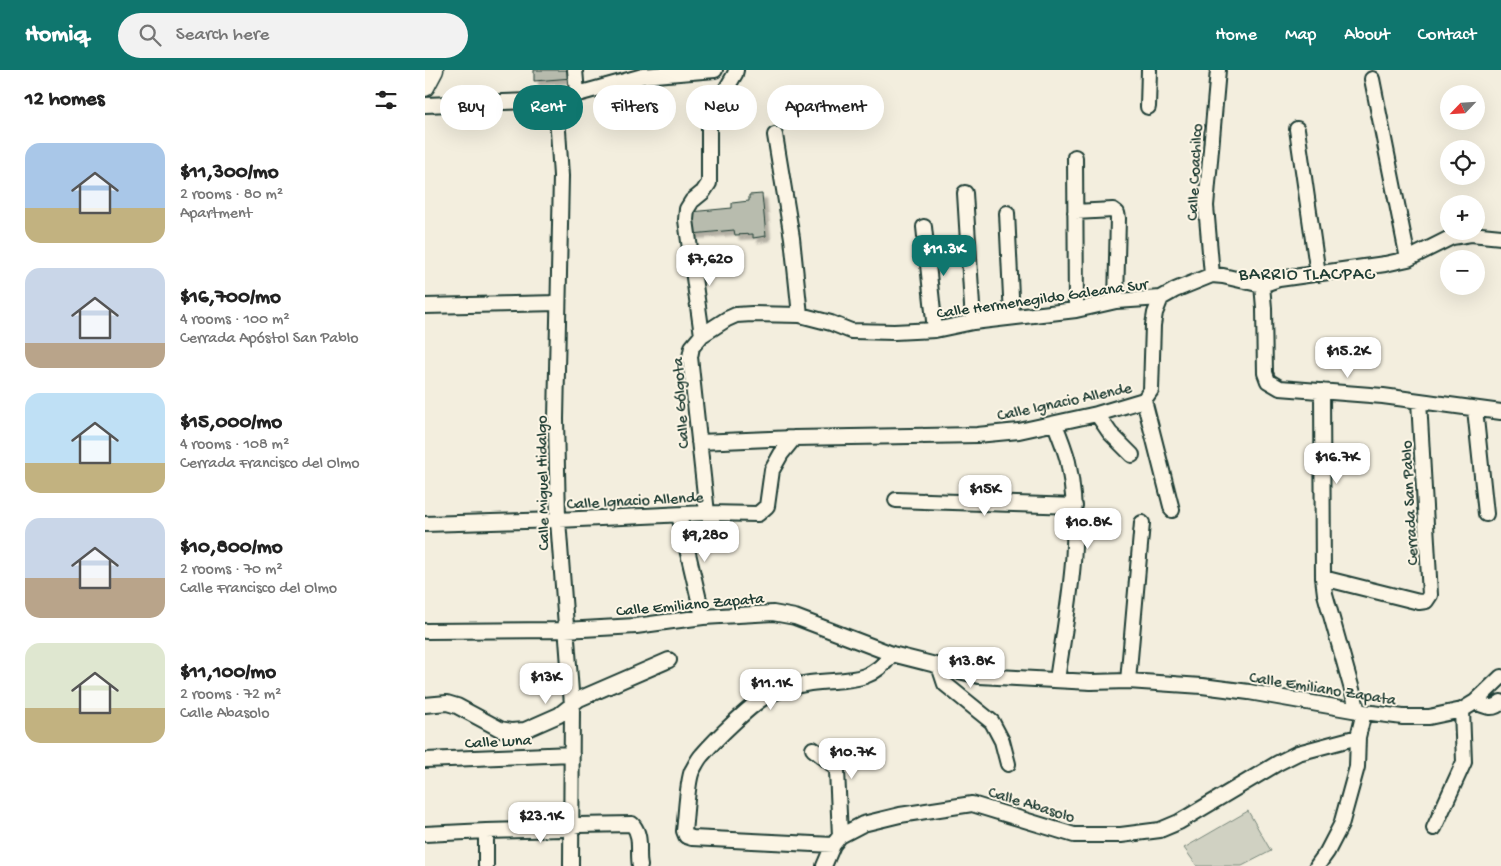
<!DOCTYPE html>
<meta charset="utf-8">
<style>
:root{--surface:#fff;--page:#f2f2f2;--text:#222;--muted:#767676;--accent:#0f766e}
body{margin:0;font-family:"Gochi Hand",sans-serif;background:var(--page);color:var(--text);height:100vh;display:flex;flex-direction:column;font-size:19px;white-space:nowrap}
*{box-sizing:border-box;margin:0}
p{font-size:16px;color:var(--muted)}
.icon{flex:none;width:28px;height:28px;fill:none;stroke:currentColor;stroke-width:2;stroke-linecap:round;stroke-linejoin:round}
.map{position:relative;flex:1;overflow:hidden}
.side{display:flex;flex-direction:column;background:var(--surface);width:425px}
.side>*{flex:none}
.guide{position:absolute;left:15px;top:15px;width:475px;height:45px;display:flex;gap:10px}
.needle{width:32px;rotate:245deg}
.fabs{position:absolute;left:1015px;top:15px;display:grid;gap:10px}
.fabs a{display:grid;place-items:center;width:45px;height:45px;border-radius:50%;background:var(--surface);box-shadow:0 5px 20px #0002;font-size:25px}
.price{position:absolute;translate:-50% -42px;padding:0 11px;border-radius:10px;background:#fff;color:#222;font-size:16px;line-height:32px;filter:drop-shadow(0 1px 2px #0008)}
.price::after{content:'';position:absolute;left:50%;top:30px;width:15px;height:11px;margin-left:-8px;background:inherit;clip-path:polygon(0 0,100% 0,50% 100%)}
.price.active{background:var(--accent);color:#fff}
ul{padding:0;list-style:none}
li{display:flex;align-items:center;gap:15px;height:125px;padding:0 25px}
li span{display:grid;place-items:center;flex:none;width:140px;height:100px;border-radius:15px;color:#555}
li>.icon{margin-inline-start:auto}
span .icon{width:60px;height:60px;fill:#fffc;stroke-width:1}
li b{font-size:21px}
h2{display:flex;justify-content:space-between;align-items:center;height:60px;padding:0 25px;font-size:21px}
.tag{padding:0 18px;border-radius:22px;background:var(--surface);box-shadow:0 5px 20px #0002;font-size:18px;line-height:45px}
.tag.active{background:var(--accent);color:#fff}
header{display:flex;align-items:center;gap:30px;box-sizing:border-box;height:70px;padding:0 25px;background:var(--accent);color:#fff}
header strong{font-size:24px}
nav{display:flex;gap:28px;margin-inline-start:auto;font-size:18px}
.search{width:350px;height:45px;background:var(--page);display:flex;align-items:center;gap:12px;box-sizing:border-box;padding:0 18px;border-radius:28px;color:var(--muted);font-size:19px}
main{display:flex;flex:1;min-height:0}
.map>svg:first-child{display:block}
.grass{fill:#d0d1c2;stroke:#78877b}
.building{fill:#b8bcae;stroke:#1f3d34;filter:url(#shadow)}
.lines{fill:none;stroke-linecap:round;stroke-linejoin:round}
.minor-casing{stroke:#1f3d34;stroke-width:18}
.major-casing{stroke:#1f3d34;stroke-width:21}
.minor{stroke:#fcf5e5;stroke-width:14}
.major{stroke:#fcf5e5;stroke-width:18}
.labels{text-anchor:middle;stroke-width:4;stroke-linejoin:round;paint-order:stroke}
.street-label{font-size:16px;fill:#1f3d34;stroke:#fcf5e5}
.neighbourhood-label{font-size:18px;letter-spacing:1px;fill:#1f3d34;stroke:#fcf5e5}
</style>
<header>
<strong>Homiq</strong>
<div class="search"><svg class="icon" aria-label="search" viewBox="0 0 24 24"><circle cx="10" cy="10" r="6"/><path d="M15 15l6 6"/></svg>Search here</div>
<nav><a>Home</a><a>Map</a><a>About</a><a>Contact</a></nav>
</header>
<main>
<section class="side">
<h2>12 homes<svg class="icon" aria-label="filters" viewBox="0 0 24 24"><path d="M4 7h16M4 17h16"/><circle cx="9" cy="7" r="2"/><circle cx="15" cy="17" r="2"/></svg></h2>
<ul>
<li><span style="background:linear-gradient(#a9c7e8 65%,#c2b280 0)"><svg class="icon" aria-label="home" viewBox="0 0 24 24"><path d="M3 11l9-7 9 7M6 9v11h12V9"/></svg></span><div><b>$11,300/mo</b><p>2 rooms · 80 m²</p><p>Apartment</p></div></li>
<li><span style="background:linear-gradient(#c9d6e8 75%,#b9a48a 0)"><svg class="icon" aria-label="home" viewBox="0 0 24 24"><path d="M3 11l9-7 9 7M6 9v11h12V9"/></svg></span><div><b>$16,700/mo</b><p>4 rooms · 100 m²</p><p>Cerrada Apóstol San Pablo</p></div></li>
<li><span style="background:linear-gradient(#bfe0f5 70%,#c2b280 0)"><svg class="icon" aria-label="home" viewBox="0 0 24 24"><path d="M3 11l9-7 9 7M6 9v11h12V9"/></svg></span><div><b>$15,000/mo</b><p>4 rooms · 108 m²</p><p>Cerrada Francisco del Olmo</p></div></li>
<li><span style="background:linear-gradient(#c9d6e8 60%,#b9a48a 0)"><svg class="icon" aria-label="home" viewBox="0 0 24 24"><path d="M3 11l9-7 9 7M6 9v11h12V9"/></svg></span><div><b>$10,800/mo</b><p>2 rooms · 70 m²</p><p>Calle Francisco del Olmo</p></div></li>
<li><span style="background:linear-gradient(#dfe7d0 65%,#c2b280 0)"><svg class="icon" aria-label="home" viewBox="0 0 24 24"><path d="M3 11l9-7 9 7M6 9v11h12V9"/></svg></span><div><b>$11,100/mo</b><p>2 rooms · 72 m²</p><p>Calle Abasolo</p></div></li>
</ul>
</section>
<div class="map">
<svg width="1076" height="796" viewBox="0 0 1076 796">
<defs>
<filter id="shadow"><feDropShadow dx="4.5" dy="4.5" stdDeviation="1" flood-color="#0004"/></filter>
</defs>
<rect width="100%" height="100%" fill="#f3eede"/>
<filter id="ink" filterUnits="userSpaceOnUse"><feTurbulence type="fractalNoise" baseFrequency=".02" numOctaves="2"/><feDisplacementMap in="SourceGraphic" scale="10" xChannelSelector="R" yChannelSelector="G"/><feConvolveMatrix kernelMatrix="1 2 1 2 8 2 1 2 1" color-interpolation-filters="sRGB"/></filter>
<g filter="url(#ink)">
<!-- grass -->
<path class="grass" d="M823 741 846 781 817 796H772L759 778Z"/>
<!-- building -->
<path class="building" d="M109 0H146L147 8 109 11Z
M337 124 341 166 328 168V164L310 165 309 160 267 164 265 142 307 138V133L324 131V125Z"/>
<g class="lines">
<!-- minor casing -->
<g class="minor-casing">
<path id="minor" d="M150 0 152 23
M947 9 983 189
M131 30 136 106 131 349 133 450 147 635 146 796
M0 35 131 30 218 6 290 0
M723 37 724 0
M872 59 893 204
M350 65 367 168 375 245
M650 87 651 240
M540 123 548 252
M650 142 688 140 692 143 693 148 691 231
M582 143 587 247
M499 157 510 260
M787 205 781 136 793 0
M837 215 839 238 840 303 843 311 855 318 958 326 1076 342
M0 236 133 233
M277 265 302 249 311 245 327 244 375 245 406 253 426 261 469 262 510 260 548 252 651 240 691 231 736 228 750 220 787 205 798 206 837 215 854 209 960 194 983 189 1027 167 1046 164 1076 167
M897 321 898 508 900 524 933 641
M719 330 747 440
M1050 339 1061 444
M672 344 685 363 707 385
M630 354C635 368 642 383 644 397 658 469 642 539 632 610
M274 372 369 368 552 365 594 361 672 344 719 330 726 320 728 255 730 243 736 228
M471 430 650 436
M282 443 265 287 267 277 277 265 261 150 262 139 267 131 278 122 284 113V54L300 21 310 4 311 0
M254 445 278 547
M0 454 133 450 282 443 333 444 342 436 347 400 356 384 369 368
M898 508 994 532 1001 531 1005 525 994 331
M0 561 140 560 211 556 278 547 348 543 370 547 467 584 554 606 666 612 703 611 777 616 824 622 939 642 978 647H1004L1037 640 1050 632 1076 607
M514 596 520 614 567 652 577 671 583 694
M703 611 717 453
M1050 632C1060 636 1068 641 1076 632
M0 635 22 633 32 636 75 659 86 661 100 660 134 645 154 629 244 590
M388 679 406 693 412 700 415 766
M0 690 147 684
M1009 758 1039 692 1037 640
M0 764 61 761 137 759 153 755 207 754C218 766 212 782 215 796
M408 775 267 768 261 766 259 761C261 747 262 712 267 701 270 696 273 689 277 685 290 670 328 632 345 624 358 619 372 615 385 613 420 608 444 616 467 584
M61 796V761
M399 796 408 775 415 766 438 754 475 745 547 734 649 765H696L735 760 754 752 853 693 873 683 933 667
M892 796 902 782 916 755 932 697 933 667 939 642"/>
</g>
<!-- major casing -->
<g class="major-casing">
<path id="major" d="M0 17 9 0"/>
</g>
<!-- minor -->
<use href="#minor" class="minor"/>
<!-- major -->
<use href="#major" class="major"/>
</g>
</g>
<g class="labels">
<!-- street labels -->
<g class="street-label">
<text transform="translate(768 102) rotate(-87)" y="6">Calle Coachilco</text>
<text transform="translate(617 227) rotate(-8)" y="6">Calle Hermenegildo Galeana Sur</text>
<text transform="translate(639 330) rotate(-12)" y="6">Calle Ignacio Allende</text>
<text transform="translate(254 333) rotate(-94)" y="6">Calle Gólgota</text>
<text transform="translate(116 413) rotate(-91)" y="6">Calle Miguel Hidalgo</text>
<text transform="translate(210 429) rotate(-3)" y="6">Calle Ignacio Allende</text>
<text transform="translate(983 433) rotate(-93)" y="6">Cerrada San Pablo</text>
<text transform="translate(265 533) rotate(-5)" y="6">Calle Emiliano Zapata</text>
<text transform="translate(898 617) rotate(9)" y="6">Calle Emiliano Zapata</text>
<text transform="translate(73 670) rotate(-3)" y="6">Calle Luna</text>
<text transform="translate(607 733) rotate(17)" y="6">Calle Abasolo</text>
</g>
<!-- neighbourhood labels -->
<g class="neighbourhood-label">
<text x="882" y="209">BARRIO TLACPAC</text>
</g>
</g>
</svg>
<div class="fabs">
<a><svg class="needle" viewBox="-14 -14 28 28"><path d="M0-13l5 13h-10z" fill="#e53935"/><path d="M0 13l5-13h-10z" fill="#767676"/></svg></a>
<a><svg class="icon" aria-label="locate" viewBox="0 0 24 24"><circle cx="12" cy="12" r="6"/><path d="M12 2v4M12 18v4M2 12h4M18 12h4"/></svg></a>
<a>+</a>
<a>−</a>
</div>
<b class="price active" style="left:519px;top:207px">$11.3K</b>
<b class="price" style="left:285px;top:217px">$7,620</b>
<b class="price" style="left:923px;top:309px">$15.2K</b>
<b class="price" style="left:912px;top:415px">$16.7K</b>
<b class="price" style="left:560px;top:447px">$15K</b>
<b class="price" style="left:663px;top:480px">$10.8K</b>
<b class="price" style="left:280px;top:493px">$9,280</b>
<b class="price" style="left:546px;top:619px">$13.8K</b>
<b class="price" style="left:121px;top:635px">$13K</b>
<b class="price" style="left:346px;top:641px">$11.1K</b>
<b class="price" style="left:427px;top:710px">$10.7K</b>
<b class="price" style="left:116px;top:774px">$23.1K</b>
<div class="guide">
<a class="tag">Buy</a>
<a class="tag active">Rent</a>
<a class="tag">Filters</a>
<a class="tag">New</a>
<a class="tag">Apartment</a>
</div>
</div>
</main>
